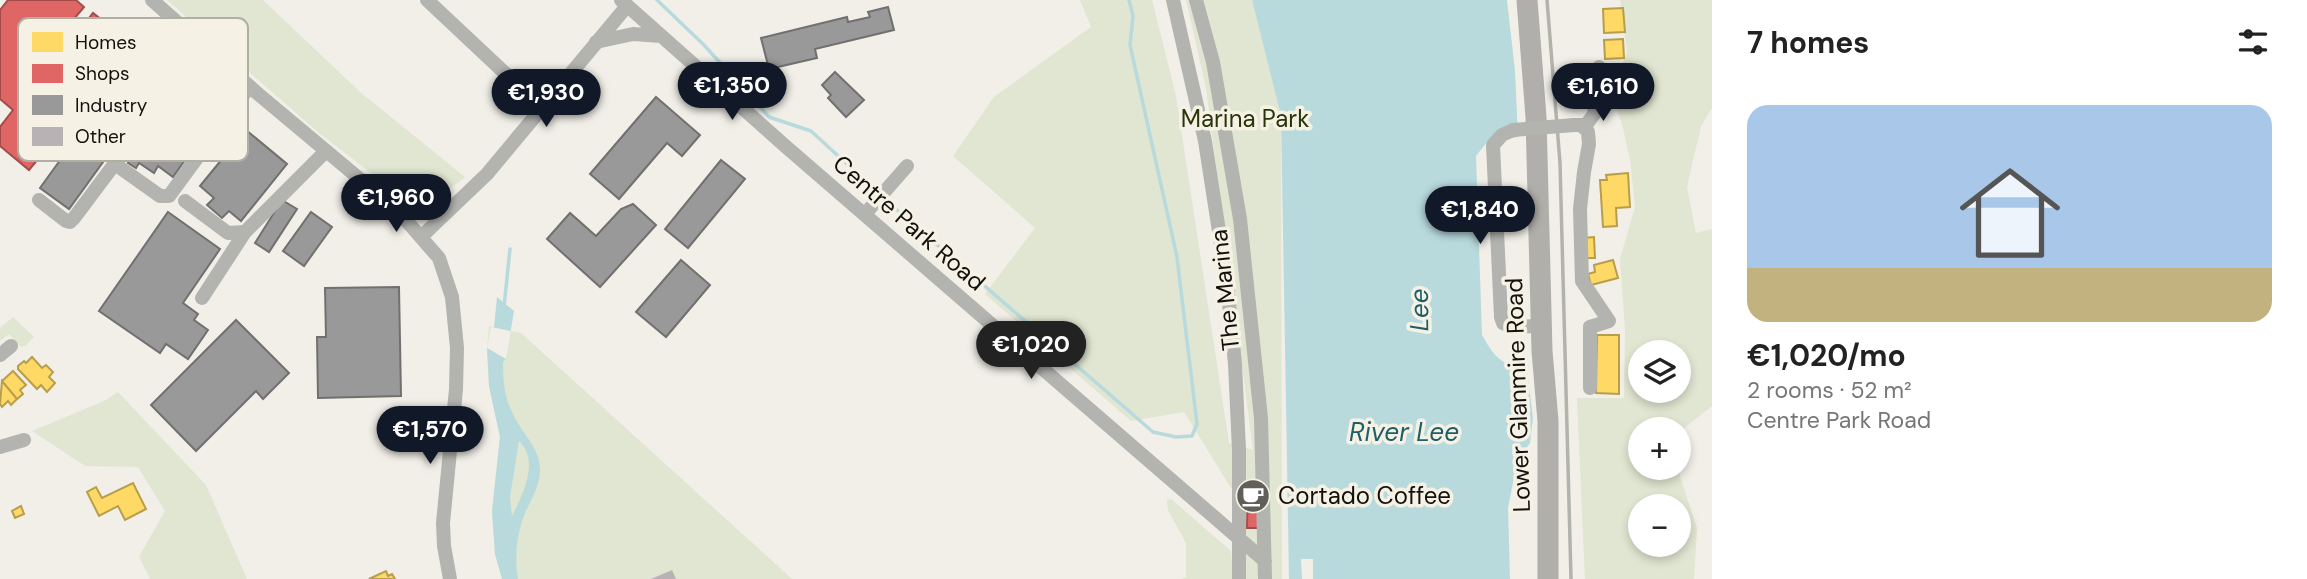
<!DOCTYPE html>
<meta charset="utf-8">
<style>
:root{--surface:#fff;--page:#f6f6f6;--text:#222;--muted:#767676;--accent:#111827}
body{margin:0;font-family:"DM Sans",sans-serif;background:var(--page);color:var(--text);height:100vh;display:flex;flex-direction:column;font-size:26px;white-space:nowrap}
*{box-sizing:border-box;margin:0}
p{font-size:23px;color:var(--muted)}
.icon{flex:none;width:38px;height:38px;fill:none;stroke:currentColor;stroke-width:2;stroke-linecap:round;stroke-linejoin:round}
.map{position:relative;flex:1;overflow:hidden}
.sheet{display:flex;flex-direction:column;background:var(--surface);width:595px}
.sheet>*{flex:none}
.controls{position:absolute;left:1628px;top:340px;display:grid;gap:14px}
.controls a{display:grid;place-items:center;width:63px;height:63px;border-radius:50%;background:var(--surface);box-shadow:0 4px 10px #0003;font-size:35px}
.price{position:absolute;translate:-50% -60px;padding:0 16px;border-radius:24px;background:var(--accent);color:#fff;font-size:23px;line-height:46px;filter:drop-shadow(0 2px 4px #0008)}
.price::after{content:'';position:absolute;left:50%;top:42px;width:21px;height:16px;margin-left:-10px;background:inherit;clip-path:polygon(0 0,100% 0,50% 100%)}
.price.active{background:#222;color:#fff}
ul{padding:0;list-style:none}
li{display:grid;align-content:center;gap:14px;height:371px;padding:0 35px}
li span{display:grid;place-items:center;height:217px;border-radius:21px;color:#555}
li>.icon{margin-inline-start:auto}
span .icon{width:126px;height:126px;fill:#fffc;stroke-width:1}
li b{font-size:30px}
h2{display:flex;justify-content:space-between;align-items:center;height:84px;padding:0 35px;font-size:30px}
main{display:flex;flex:1;min-height:0}
.map>svg:first-child{display:block}
.green{fill:#e0e6d1;fill-rule:evenodd}
.water{fill:#b8dadd;fill-rule:evenodd}
.pier{fill:#f1efe8}
.homes{fill:#ffd966;stroke:#b89d4b;stroke-width:2}
.shops{fill:#e06666;stroke:#a24c4b;stroke-width:2}
.industry{fill:#999;stroke:#71706f;stroke-width:2}
.lines{fill:none;stroke-linecap:round;stroke-linejoin:round}
.stream{stroke:#b8dadd;stroke-width:3.5}
.building{fill:#b8b2b4}
.minor{stroke:#b3b3b0;stroke-width:14}
.highway{stroke:#b0afab;stroke-width:21}
.rail{stroke:#b3b3ad;stroke-width:3.5}
.minor-bridge{stroke:#b3b3b0;stroke-width:14}
.labels{text-anchor:middle;stroke-width:7;stroke-linejoin:round;paint-order:stroke}
.park-label{font-size:24px;fill:#29350b;stroke:#f5f1e4}
.street-label{font-size:24px;fill:#13110d;stroke:#f5f1e4}
.poi-label{font-size:24px;fill:#13110d;stroke:#f5f1e4;text-anchor:start}
.water-label{font-size:26px;font-style:italic;fill:#1e5f67;stroke:#f5f1e4}
.key{fill:#f5f1e4;stroke:#b1aea4;stroke-width:2}
.key-label{font-size:19px;fill:#13110d}
</style>
<main>
<div class="map">
<svg width="1712" height="579" viewBox="0 0 1712 579">
<rect width="100%" height="100%" fill="#f1efe8"/>
<!-- green -->
<path class="green" d="M167 0H263L360 92 465 177C447 193 431 197 406 200L319 133Z
M1080 0H1152L1176 96 1229 443 1253 450 1206 88 1186 0H1252L1281 116 1282 579H1241L1236 496 1184 412 1131 421 985 294 1035 228 953 156 994 97 1091 27Z
M1620 0H1712V108L1701 126 1687 187 1696 233 1712 229V406L1678 433V429H1640V467H1677L1697 528 1694 579H1585L1577 398H1624L1625 329 1620 259 1635 207 1630 159 1622 124 1610 90 1627 53ZM1640 352H1678V390H1640ZM1640 506H1678V544H1640Z
M13 317 34 337 25 346 21 347 9 334 0 341V328Z
M489 326 521 333 792 579H502L495 554 492 511 500 437 489 386 487 348Z
M118 392 206 485 247 579H150L139 557 165 511 138 467 85 466 32 431 104 401Z
M1171 499 1231 551 1233 579H1181L1186 577V543L1168 510 1167 500Z"/>
<!-- water -->
<path class="water" d="M1252 0H1507L1515 71 1518 137 1487 142 1476 156 1482 335C1495 358 1501 364 1527 370L1533 418 1530 443 1517 462 1508 508 1510 579H1289L1281 116Z
M497 297 514 311 506 359 503 362C503 380 504 397 513 414 522 434 540 447 540 470 540 485 532 498 526 511 517 531 514 557 518 579H502L495 554 492 511 500 437 489 386 487 348 494 327ZM519 441C540 461 523 494 512 516L510 497Z"/>
<!-- pier -->
<path class="pier" d="M491 327 511 331 506 359 487 348Z
M1301 559H1313V579H1302Z"/>
<!-- homes -->
<path class="homes" d="M1623 8 1625 32 1604 33 1603 9Z
M1623 39 1624 58 1605 59 1604 40Z
M1628 173 1630 207 1616 208 1617 226 1603 227 1600 180H1607L1606 175Z
M1594 237 1595 258H1584L1583 238Z
M1613 260 1618 278 1591 285 1588 274 1595 272 1594 265Z
M1597 335H1619V394L1596 393Z
M32 357 42 368 46 365 53 372 49 377 55 383 47 392 41 385 37 389 18 369V366L24 361 26 363Z
M13 371 26 385 20 390 23 394 17 399 2 381Z
M2 381 17 399 11 405 8 401 2 407 0 404Z
M133 483 146 509 125 520 118 506 99 516 87 492 96 487 102 498Z
M21 506 24 514 15 518 12 511Z
M386 571 388 576 392 574 395 579H369Z"/>
<!-- shops -->
<path class="shops" d="M8 0H76L84 7 73 20 82 27 93 13 127 40 115 54 120 59 29 170 0 146V127L13 110 0 99V10Z
M1248 483 1256 486 1261 528H1247Z"/>
<!-- industry -->
<path class="industry" d="M888 7 894 30 815 49 817 58 769 69 761 38 847 17 848 22 870 17 868 12Z
M145 43 174 64 69 209 40 188Z
M835 72 864 100 846 117 828 98 831 95 822 85Z
M191 75 208 87 201 97 220 110 173 177 158 166 154 173 139 163 136 168 128 163Z
M656 97 700 135 682 156 667 143 619 199 590 174Z
M246 130 287 164 241 221 229 211 222 218 207 205 214 198 200 186Z
M721 160 745 179 688 248 665 229Z
M282 200 297 209 269 252 255 243Z
M633 204 656 225 600 287 547 239 570 213 596 236 621 209Z
M168 212 220 249 183 303 198 314 194 320 208 330 188 359 166 344 160 353 99 311Z
M311 212 332 227 304 266 283 251Z
M681 260 710 285 666 337 636 312Z
M399 287 401 396 318 398 317 337H326L325 288Z
M236 320 289 373 263 399 256 391 196 451 151 405Z"/>
<g class="lines">
<!-- stream -->
<path class="stream" d="M657 0 704 45 769 117 811 131 873 188
M889 203 1153 432 1176 437 1192 436 1197 424 1177 257 1130 45 1133 16 1129 0
M504 307 510 249"/>
</g>
<!-- building -->
<path class="building" d="M672 570 676 579H651Z"/>
<g class="lines">
<!-- minor -->
<path class="minor" d="M152 0 257 93 398 211 439 258 452 297 457 348 456 389 443 523 444 546 450 579
M427 0 523 90 542 105
M621 0 784 145 1265 561
M1173 0 1205 141 1227 283 1235 364 1239 450V579
M1196 0 1213 62 1240 219 1261 418 1265 579
M596 42 633 34 661 36
M1574 125H1583L1588 132 1589 144 1584 172 1580 209 1582 281 1609 321 1590 327V388
M1584 128 1594 114 1599 67
M1513 130 1502 135 1493 145 1501 317 1503 323 1512 327 1542 326
M115 164 160 196H169L249 87
M39 200 66 221 70 222 74 218 203 46
M185 201 228 233 245 232 326 151
M865 214 907 166
M422 236 487 174 627 6
M202 298 245 232
M0 355 11 346
M0 447 24 440"/>
<!-- highway -->
<path class="highway" d="M1527 0 1536 117 1542 351 1548 421V579"/>
<!-- rail -->
<path class="rail" d="M1547 0 1560 163 1571 579"/>
<!-- minor-bridge -->
<path class="minor-bridge" d="M1513 130 1574 125"/>
</g>
<!-- icons -->
<defs>
<g id="cafe-disc" transform="scale(1.75)"><circle r="9.5" fill="#615f5a" stroke="#f5f1e4"/><path d="M-5.5-4.5H6V0H3Q3 3.5 0 3.5H-2.5Q-5.5 3.5-5.5 0ZM3-3.2v2h1.7v-2ZM-6 4.5H4V6H-6Z" fill="#fff"/></g>
</defs>
<g fill-rule="evenodd">
<use href="#cafe-disc" x="1253" y="496"/>
</g>
<g class="labels">
<!-- park labels -->
<g class="park-label">
<text x="1245" y="127">Marina Park</text>
</g>
<!-- street labels -->
<g class="street-label">
<text transform="translate(909 223) rotate(41)" y="8">Centre Park Road</text>
<text transform="translate(1225 290) rotate(-96)" y="8">The Marina</text>
<text transform="translate(1518 395) rotate(-92)" y="8">Lower Glanmire Road</text>
</g>
<!-- poi labels -->
<g class="poi-label">
<text x="1278" y="504">Cortado Coffee</text>
</g>
<!-- water labels -->
<g class="water-label">
<text transform="translate(1419 310) rotate(-91)" y="9">Lee</text>
<text x="1404" y="441">River Lee</text>
</g>
</g>
<!-- legend -->
<rect x="18" y="18" width="230" height="143" rx="10" class="key"/>
<rect x="32" y="32" width="31" height="20" fill="#ffd966"/>
<rect x="32" y="64" width="31" height="19" fill="#e06666"/>
<rect x="32" y="95" width="31" height="20" fill="#999"/>
<rect x="32" y="127" width="31" height="19" fill="#b8b2b4"/>
<g class="key-label">
<text x="75" y="49">Homes</text>
<text x="75" y="80">Shops</text>
<text x="75" y="112">Industry</text>
<text x="75" y="143">Other</text>
</g>
</svg>
<div class="controls">
<a><svg class="icon" aria-label="layers" viewBox="0 0 24 24"><path d="M12 4l9 5-9 5-9-5zM3 14l9 5 9-5"/></svg></a>
<a>+</a>
<a>−</a>
</div>
<b class="price" style="left:732px;top:122px">€1,350</b>
<b class="price" style="left:1603px;top:123px">€1,610</b>
<b class="price" style="left:546px;top:129px">€1,930</b>
<b class="price" style="left:396px;top:234px">€1,960</b>
<b class="price" style="left:1480px;top:246px">€1,840</b>
<b class="price active" style="left:1031px;top:381px">€1,020</b>
<b class="price" style="left:430px;top:466px">€1,570</b>
</div>
<section class="sheet">
<h2>7 homes<svg class="icon" aria-label="filters" viewBox="0 0 24 24"><path d="M4 7h16M4 17h16"/><circle cx="9" cy="7" r="2"/><circle cx="15" cy="17" r="2"/></svg></h2>
<ul>
<li><span style="background:linear-gradient(#a9c7e8 75%,#c2b280 0)"><svg class="icon" aria-label="home" viewBox="0 0 24 24"><path d="M3 11l9-7 9 7M6 9v11h12V9"/></svg></span><div><b>€1,020/mo</b><p>2 rooms · 52 m²</p><p>Centre Park Road</p></div></li>
</ul>
</section>
</main>
